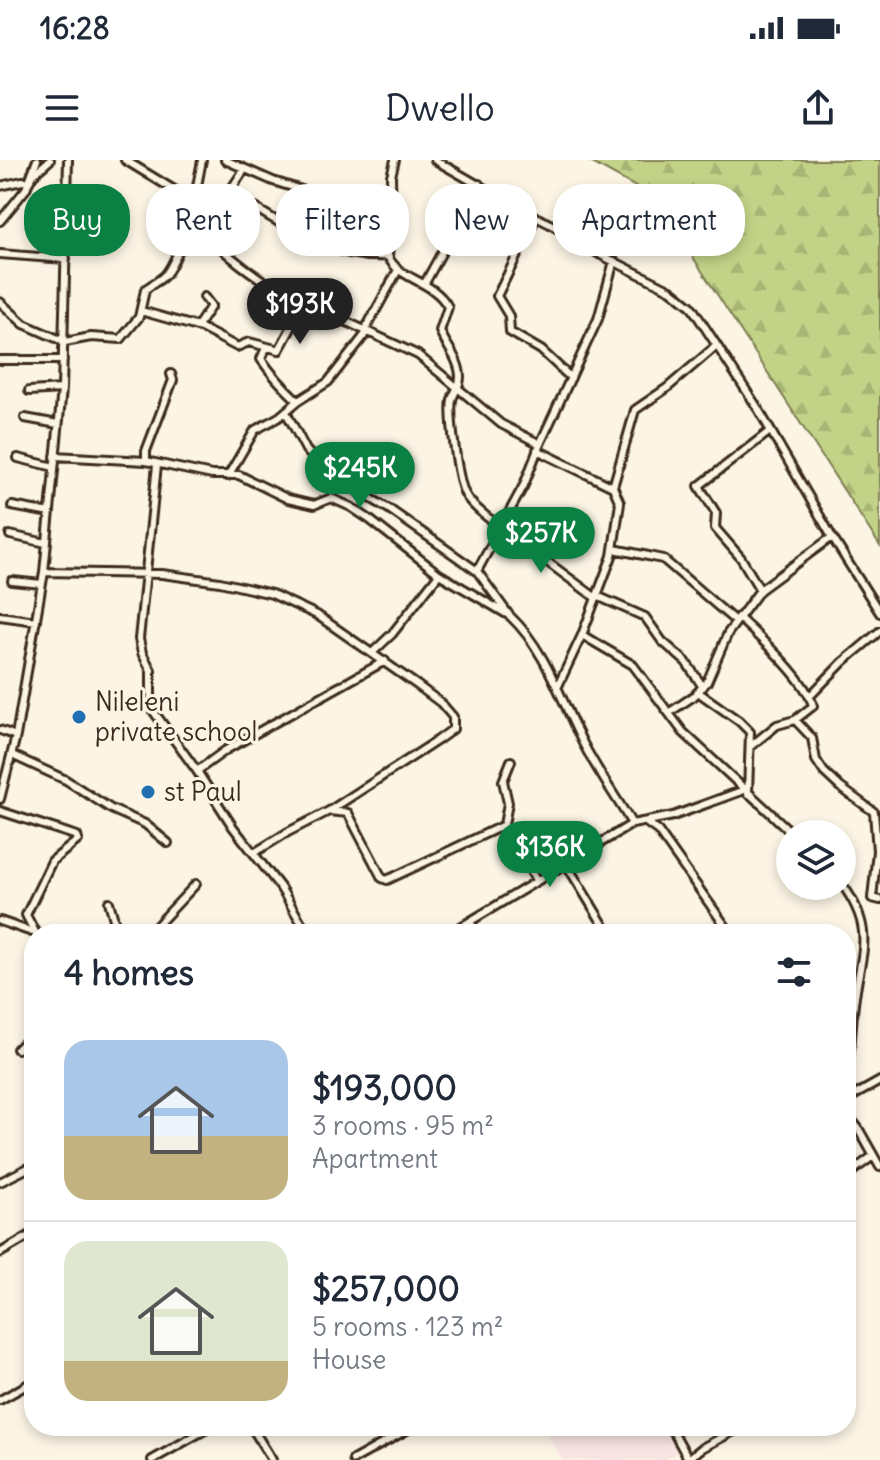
<!DOCTYPE html>
<meta charset="utf-8">
<style>
:root{--surface:#fff;--page:#f2f2f3;--text:#1f2937;--muted:#747a83;--line:#e0e1e3;--accent:#0b8043}
body{margin:0;font-family:Delius,sans-serif;background:var(--page);color:var(--text);height:100vh;display:flex;flex-direction:column;font-size:30px;white-space:nowrap}
*{box-sizing:border-box;margin:0}
p{font-size:26px;color:var(--muted)}
.icon{flex:none;width:44px;height:44px;fill:none;stroke:currentColor;stroke-width:2;stroke-linecap:round;stroke-linejoin:round}
.map{position:relative;flex:1;overflow:hidden}
.panel{position:absolute;left:24px;top:764px;width:832px;height:512px;display:flex;flex-direction:column;background:var(--surface);border-radius:32px;box-shadow:0 4px 12px #0003}
.panel>*{flex:none}
.top-card{position:absolute;left:24px;top:24px;width:832px;height:72px;display:flex;gap:16px}
.tools{position:absolute;left:776px;top:660px;display:grid;gap:16px}
.tools a{display:grid;place-items:center;width:80px;height:80px;border-radius:50%;background:var(--surface);box-shadow:0 4px 12px #0003;font-size:40px}
.price{position:absolute;translate:-50% -68px;padding:0 18px;border-radius:28px;background:var(--accent);color:#fff;font-size:26px;line-height:52px;filter:drop-shadow(0 2px 4px #0008)}
.price::after{content:'';position:absolute;left:50%;top:48px;width:24px;height:18px;margin-left:-12px;background:inherit;clip-path:polygon(0 0,100% 0,50% 100%)}
.price.selected{background:#222;color:#fff}
ul{padding:0;list-style:none}
li{display:flex;align-items:center;gap:24px;height:200px;padding:0 40px}
li+li{border-top:2px solid var(--line)}
li span{display:grid;place-items:center;flex:none;width:224px;height:160px;border-radius:24px;color:#555}
li>.icon{margin-inline-start:auto}
span .icon{width:96px;height:96px;fill:#fffc;stroke-width:1}
li b{font-size:34px}
h2{display:flex;justify-content:space-between;align-items:center;height:96px;padding:0 40px;font-size:34px}
.tag{padding:0 28px;border-radius:32px;background:var(--surface);box-shadow:0 4px 12px #0003;font-size:28px;line-height:72px}
.tag.selected{background:var(--accent);color:#fff}
.status{display:flex;justify-content:space-between;align-items:center;height:56px;padding:0 40px;background:var(--surface);direction:ltr}
.status svg{height:22px;fill:currentColor}
header{display:flex;justify-content:space-between;align-items:center;height:104px;padding:0 40px;background:var(--surface);font-size:36px;font-weight:600}
.map>svg:first-child{display:block}
.built{fill:#f7e4e3}
.forest{fill:url(#forest-firs);stroke:#7e7e52;stroke-width:2}
.lines{fill:none;stroke-linecap:round;stroke-linejoin:round}
.minor-casing{stroke:#3b2a1e;stroke-width:12}
.minor{stroke:#fcf5e5;stroke-width:6}
.poi-dot{fill:#1f6fb2;stroke:#fcf5e5;stroke-width:3}
.labels{text-anchor:middle;stroke-width:6;stroke-linejoin:round;paint-order:stroke}
.poi-label{font-size:26px;fill:#3b2a1e;stroke:#fcf5e5;text-anchor:start}
</style>
<div class="status"><b>16:28</b><svg viewBox="0 0 49 12"><path d="M0 12V9h3v3zM5 12V6h3v6zM10 12V3h3v9zM15 12V0h3v12zM26 1h20v11H26zM47 4h2v5h-2z"/></svg></div>
<header><svg class="icon" aria-label="menu" viewBox="0 0 24 24"><path d="M4 6h16M4 12h16M4 18h16"/></svg>Dwello<svg class="icon" aria-label="share" viewBox="0 0 24 24"><path d="M12 15V3M7 8l5-5 5 5M5 13v7h14v-7"/></svg></header>
<div class="map">
<svg width="880" height="1300" viewBox="0 0 880 1300">
<defs>
<pattern id="forest-firs" width="22" height="20" patternUnits="userSpaceOnUse" patternTransform="scale(2)"><rect width="22" height="20" fill="#c2d387"/><path d="M5 1l3.5 6h-7zM16 11l3.5 6h-7z" fill="#a8b574"/></pattern>
</defs>
<rect width="100%" height="100%" fill="#fcf5e5"/>
<filter id="ink" filterUnits="userSpaceOnUse"><feTurbulence type="fractalNoise" baseFrequency=".0125" numOctaves="2"/><feDisplacementMap in="SourceGraphic" scale="16" xChannelSelector="R" yChannelSelector="G"/><feConvolveMatrix kernelMatrix="1 2 1 2 8 2 1 2 1" color-interpolation-filters="sRGB"/></filter>
<g filter="url(#ink)">
<!-- built -->
<path class="built" d="M553 1266H663L678 1292 664 1300H563L545 1272Z"/>
<!-- forest -->
<path class="forest" d="M587 0H880V386L654 37Z"/>
<g class="lines">
<!-- minor casing -->
<g class="minor-casing">
<path id="minor" d="M125 0 194 42C203 52 204 64 211 75 222 94 256 116 274 128L418 195 501 264 540 284
M225 0 273 21 359 48 370 54 389 76
M395 0 391 16 392 56 388 96C398 120 434 120 448 147L440 171C446 186 460 200 460 217 460 228 454 231 452 240 449 256 458 321 465 334 470 344 479 350 487 357L596 438
M435 0 520 49 550 64 601 95 671 130 691 146 757 247 832 377 880 453
M0 26 22 21 29 22 33 15 50 0
M228 32C281 61 324 100 388 96
M194 42 202 0
M203 57 218 49 244 10
M536 57 497 136 509 156 510 172 541 190 571 218
M0 61 26 29 37 0
M310 80 323 36
M0 94 66 99
M425 123 479 24
M0 142 24 164 65 182 91 177 121 179 139 157 145 130C151 124 160 121 166 114 180 97 180 68 206 66
M141 151 201 168 237 187 249 182 279 190 306 141
M197 167 211 146 204 137
M365 170 398 110
M266 188 261 199C272 215 283 227 298 241
M0 200H63
M29 231 62 229
M286 252 306 290 327 313 389 349 477 411 509 455
M25 258 58 264
M537 290 613 327 620 343 612 396 582 475 558 526
M55 296 146 301 212 315H239L288 339 314 345 331 338 351 347 369 359 439 414 510 456C547 491 561 541 584 585 598 612 616 637 632 664
M18 298 54 307
M146 301V291L173 220 171 214
M157 305 139 479 142 493 151 510V544L154 552 197 611 233 667 280 727 308 774
M228 316 255 270 279 257 298 241 328 222 368 171
M613 327 635 250 667 228 716 186
M12 346 50 353
M10 375 46 383
M614 389 663 399 735 461
M477 411 524 325 540 284 598 159 614 101
M44 412 162 414 220 422 272 434 317 455 417 525 441 543 453 557V569L438 580 329 651 288 672 254 693
M12 421 42 424
M760 430 741 398 715 368 716 353 699 326 770 271
M597 436 645 457 662 481 686 502 703 527
M0 456 36 461
M738 457C758 476 807 520 813 546L795 560 777 565 751 586
M582 475 633 505 683 572 793 674
M372 493 392 474 439 414
M698 532 739 561 750 572 748 634
M810 536 843 502 880 471
M670 552 694 536 707 522 728 473 760 430 832 377
M795 560 812 578 816 600 824 612 840 627 874 652 877 691 872 738 880 740
M0 570 16 576
M12 595 66 620 111 649 145 664 168 683
M511 601 503 621 508 643 504 665 536 720
M197 611 226 590 385 501
M0 639 16 576 44 412 62 229 68 0
M0 651 77 676 78 680 52 701 26 755 36 774
M329 651 348 653 382 718 387 720 504 665
M647 663 658 671 731 774
M565 702 609 774
M842 724C877 772 860 793 854 844 851 869 851 895 846 919
M109 742 118 774
M0 761 32 772
M470 762 478 774
M149 774 196 724
M449 774 632 664 673 656 744 630
M17 889 34 873
M846 940 880 921
M846 953 858 968 880 1007
M846 1016 873 996
M0 1022 34 1005
M0 1093 34 1073
M0 1240 34 1221
M251 1266 272 1300
M670 1266 689 1300
M152 1300 212 1266
M353 1300 414 1266
M687 1300 702 1288 734 1271"/>
</g>
<!-- minor -->
<use href="#minor" class="minor"/>
</g>
</g>
<!-- markers -->
<g class="poi-dot">
<circle cx="79" cy="557" r="8"/>
<circle cx="148" cy="632" r="8"/>
</g>
<g class="labels">
<!-- poi labels -->
<g class="poi-label">
<text x="95" y="551">Nileleni<tspan x="95" dy="30">private school</tspan></text>
<text x="164" y="641">st Paul</text>
</g>
</g>
</svg>
<div class="tools">
<a><svg class="icon" aria-label="layers" viewBox="0 0 24 24"><path d="M12 4l9 5-9 5-9-5zM3 14l9 5 9-5"/></svg></a>
</div>
<b class="price selected" style="left:300px;top:186px">$193K</b>
<b class="price" style="left:360px;top:350px">$245K</b>
<b class="price" style="left:541px;top:415px">$257K</b>
<b class="price" style="left:550px;top:729px">$136K</b>
<div class="top-card">
<a class="tag selected">Buy</a>
<a class="tag">Rent</a>
<a class="tag">Filters</a>
<a class="tag">New</a>
<a class="tag">Apartment</a>
</div>
<section class="panel">
<h2>4 homes<svg class="icon" aria-label="filters" viewBox="0 0 24 24"><path d="M4 7h16M4 17h16"/><circle cx="9" cy="7" r="2"/><circle cx="15" cy="17" r="2"/></svg></h2>
<ul>
<li><span style="background:linear-gradient(#a9c7e8 60%,#c2b280 0)"><svg class="icon" aria-label="home" viewBox="0 0 24 24"><path d="M3 11l9-7 9 7M6 9v11h12V9"/></svg></span><div><b>$193,000</b><p>3 rooms · 95 m²</p><p>Apartment</p></div></li>
<li><span style="background:linear-gradient(#dfe7d0 75%,#c2b280 0)"><svg class="icon" aria-label="home" viewBox="0 0 24 24"><path d="M3 11l9-7 9 7M6 9v11h12V9"/></svg></span><div><b>$257,000</b><p>5 rooms · 123 m²</p><p>House</p></div></li>
</ul>
</section>
</div>
